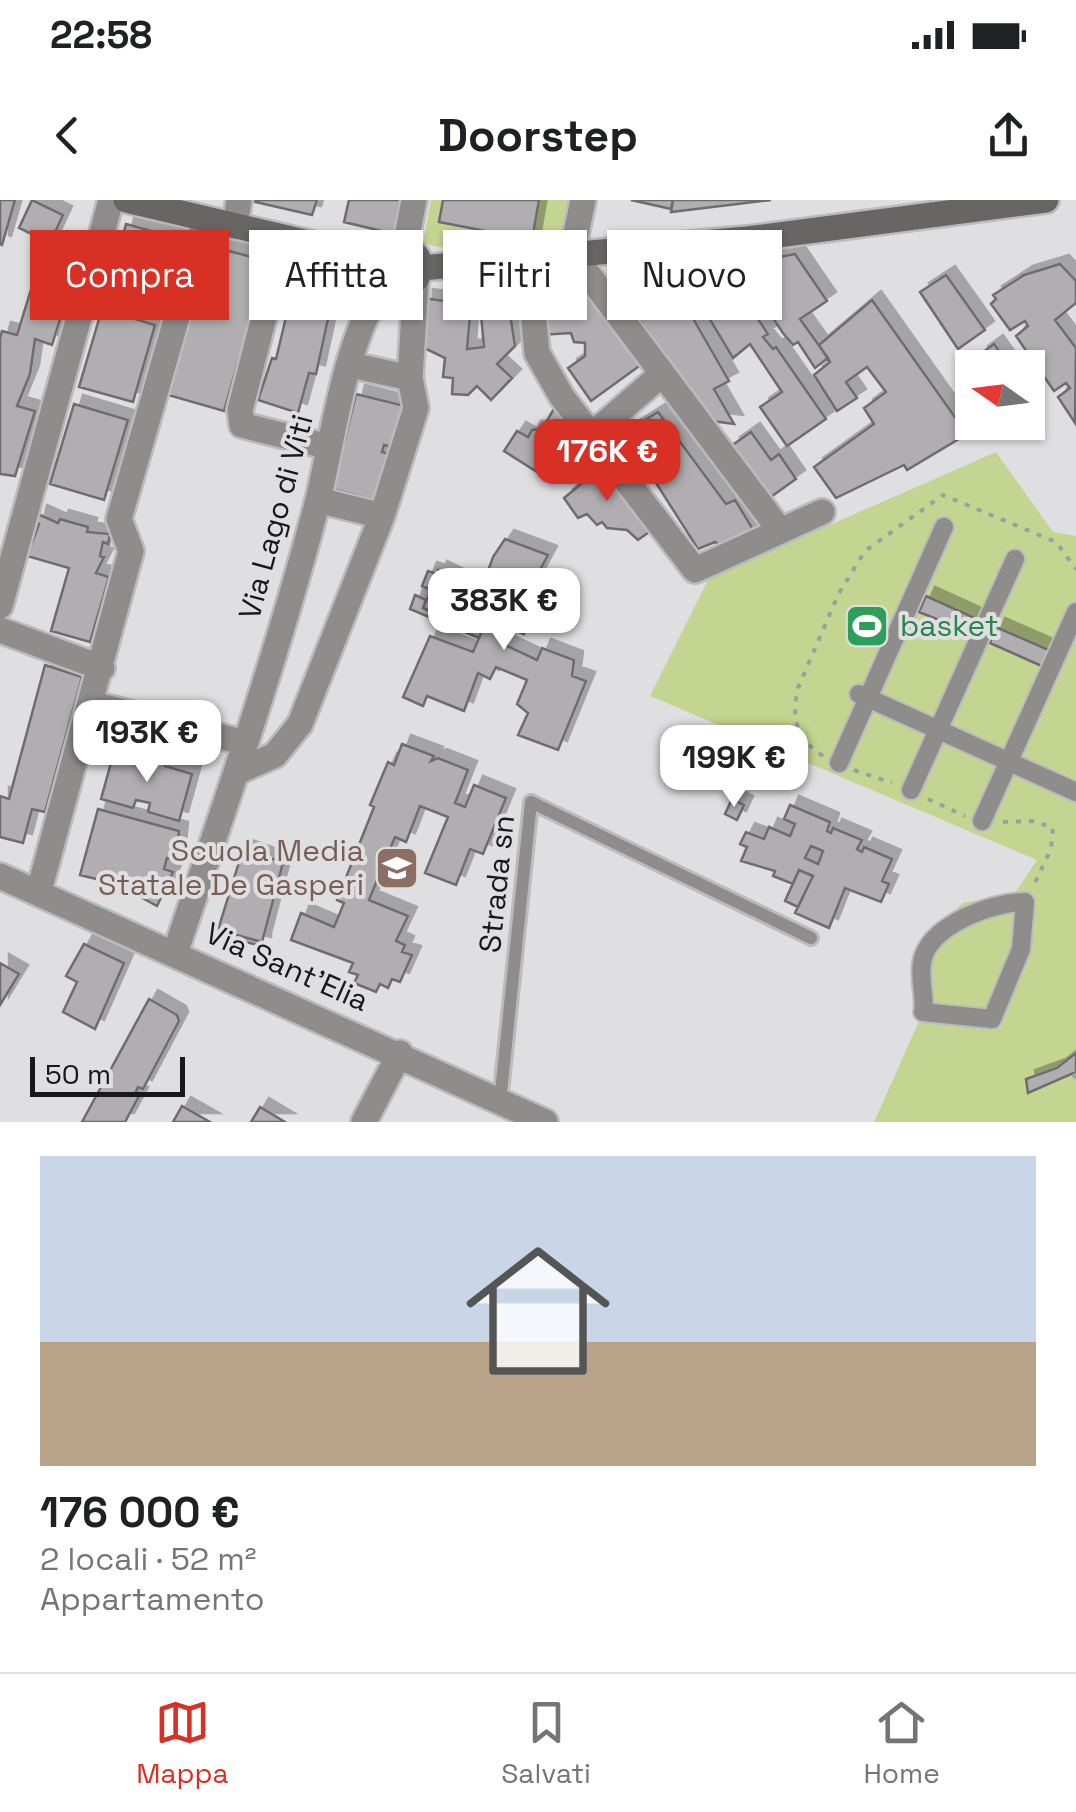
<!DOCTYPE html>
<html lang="it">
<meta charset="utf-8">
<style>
:root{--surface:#fff;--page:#f2f2f2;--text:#202124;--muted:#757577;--line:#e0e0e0;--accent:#d93025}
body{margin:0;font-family:"Space Grotesk",sans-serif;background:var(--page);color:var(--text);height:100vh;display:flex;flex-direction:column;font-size:38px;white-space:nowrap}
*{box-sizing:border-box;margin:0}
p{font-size:32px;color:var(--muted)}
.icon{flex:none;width:55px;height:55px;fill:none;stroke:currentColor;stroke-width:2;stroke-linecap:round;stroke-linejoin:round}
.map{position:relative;height:922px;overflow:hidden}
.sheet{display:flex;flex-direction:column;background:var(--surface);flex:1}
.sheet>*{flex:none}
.hud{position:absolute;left:30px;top:30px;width:1018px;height:90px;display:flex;gap:20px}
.needle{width:65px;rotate:284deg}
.buttons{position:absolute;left:955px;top:150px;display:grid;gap:20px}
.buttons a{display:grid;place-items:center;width:90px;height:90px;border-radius:0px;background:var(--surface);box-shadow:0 2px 8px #0004;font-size:50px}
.scale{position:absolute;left:30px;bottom:25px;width:155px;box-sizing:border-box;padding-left:10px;border:5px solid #181819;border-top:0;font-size:28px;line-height:35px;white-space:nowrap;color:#181819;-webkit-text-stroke:8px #dfdfe2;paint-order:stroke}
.price{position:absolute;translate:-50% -85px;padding:0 22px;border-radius:20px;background:#fff;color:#222;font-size:32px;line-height:65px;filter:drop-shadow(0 2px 5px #0008)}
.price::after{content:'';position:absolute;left:50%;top:60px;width:30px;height:22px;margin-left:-15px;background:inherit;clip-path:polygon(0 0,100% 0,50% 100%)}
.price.active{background:var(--accent);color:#fff}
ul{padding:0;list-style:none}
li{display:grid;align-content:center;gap:20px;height:530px;padding:0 40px}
li span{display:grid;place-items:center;height:310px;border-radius:0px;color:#555}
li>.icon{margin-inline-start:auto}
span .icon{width:180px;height:180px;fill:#fffc;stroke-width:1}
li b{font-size:42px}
.chip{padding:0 35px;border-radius:0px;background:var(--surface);box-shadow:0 2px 8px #0004;font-size:35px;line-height:90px}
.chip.active{background:var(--accent);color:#fff}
.status{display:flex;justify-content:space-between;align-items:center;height:70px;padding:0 50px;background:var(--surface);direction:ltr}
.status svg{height:28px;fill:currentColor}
header{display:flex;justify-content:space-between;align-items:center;height:130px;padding:0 40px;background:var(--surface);font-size:45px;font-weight:600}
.menu{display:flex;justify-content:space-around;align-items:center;height:140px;border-top:2px solid var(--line);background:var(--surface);font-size:28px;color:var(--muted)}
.menu a{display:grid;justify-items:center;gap:5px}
.menu .active{color:var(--accent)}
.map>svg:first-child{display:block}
.green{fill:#c3d591}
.building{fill:#b1aeb1;stroke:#6e6c6e;stroke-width:2.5;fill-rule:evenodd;filter:url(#shadow)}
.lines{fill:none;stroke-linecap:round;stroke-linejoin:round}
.service-casing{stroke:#bbbbbe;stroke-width:18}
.pedestrian-casing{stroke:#bbbbbe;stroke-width:22}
.minor-casing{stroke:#bbbbbe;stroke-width:30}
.secondary-casing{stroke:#bbbbbe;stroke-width:30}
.path{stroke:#9e9ea1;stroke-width:4;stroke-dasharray:5 8;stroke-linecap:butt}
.service{stroke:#8e8d8c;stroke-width:12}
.pedestrian{stroke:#8e8d8c;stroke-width:18}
.minor{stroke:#8e8d8c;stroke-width:25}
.secondary{stroke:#686665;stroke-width:25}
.labels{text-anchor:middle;stroke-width:8;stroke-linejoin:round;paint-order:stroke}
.street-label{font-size:30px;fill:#181819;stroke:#dfdfe2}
.leisure-label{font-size:30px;fill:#27864d;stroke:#dfdfe2;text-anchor:start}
.education-label{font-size:30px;fill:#785e54;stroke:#dfdfe2;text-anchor:end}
</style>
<div class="status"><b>22:58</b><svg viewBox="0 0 49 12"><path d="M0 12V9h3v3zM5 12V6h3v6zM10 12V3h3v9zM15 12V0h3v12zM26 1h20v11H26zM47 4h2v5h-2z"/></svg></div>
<header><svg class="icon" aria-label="back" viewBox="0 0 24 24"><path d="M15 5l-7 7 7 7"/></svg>Doorstep<svg class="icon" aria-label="share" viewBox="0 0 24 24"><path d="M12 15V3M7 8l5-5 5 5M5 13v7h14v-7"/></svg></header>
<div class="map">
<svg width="1076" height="922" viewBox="0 0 1076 922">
<defs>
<filter id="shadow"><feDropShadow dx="9" dy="-9" stdDeviation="0" flood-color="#0004"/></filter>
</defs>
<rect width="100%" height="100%" fill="#dfdfe2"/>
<!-- green -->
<path class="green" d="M431 0H572L564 39 464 53 423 43Z
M996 252 1053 332 1076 336V922H874L923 812 918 771 937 724 963 703 1015 693 1037 660 650 496 709 378Z"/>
<!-- building -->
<path class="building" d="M0 0H15L2 45 0 44Z
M32 0 63 15 50 43 19 28Z
M247 0H317L312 15Z
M349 0H400L394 34 344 22Z
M443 0H539L532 40 439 22Z
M631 0H673L671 9Z
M673 0H771L671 12Z
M126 24 181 39 161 110 107 94Z
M210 46 267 61 224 211 168 195Z
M795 54 827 101 800 119 828 158 815 168 798 142 793 145 783 133 737 65Z
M1060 64 1076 81V103L1055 120 1076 148 1075 223 1058 197 1070 188 1066 183 1054 191 1016 136 1028 126 1025 121 1010 130 991 104 996 99 993 95 1024 75Z
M723 66 768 134 763 137 773 149 776 147 826 219 787 246 760 207 782 192 750 144 733 158 682 73Z
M298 67 337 78 316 174 309 173 298 213 258 200 272 158 276 159Z
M37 70 55 71 72 80 52 145 35 139 30 174 17 206 35 211 15 276 0 274V138L2 131 17 135Z
M668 75 729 181 714 189 734 224 712 221 614 84Z
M946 75 985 130 958 149 920 92Z
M590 92 642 164 591 201 568 168 585 156V143L574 142 571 133 541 135 537 96Z
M424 98 471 105 467 149 484 147 480 104 508 101 515 146 497 164 512 178 491 200 477 186 468 195 452 194 453 178 443 177 445 158 422 147Z
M872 100 967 234 907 270 904 265 836 298 814 267 874 224 864 208 886 192 867 167 846 182 857 198 837 211 814 175 830 162 819 145Z
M102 109 155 125 133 202 79 187Z
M994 144 1011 168H987L979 155Z
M356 194 409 207 393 247 384 245 382 252 390 254 373 300 333 289Z
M74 204 128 220 104 300 50 284Z
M555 207 579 231 574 239 570 236 545 277 504 251 517 231 528 237 532 230 542 229Z
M658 212 726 304 735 300 754 331 722 347 715 342 698 349 637 253 624 260 612 241Z
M751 232 771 260 779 254 796 279 768 299 731 246Z
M604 265 652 330 638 340 627 330 607 328 602 322 597 325 587 314 578 318 564 298Z
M38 314 58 323 60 319 88 327 87 332 110 334 108 344 103 342 100 356 104 357 96 373 109 377 90 442 51 431 69 368 27 356 39 324 36 323Z
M505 339 548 355 527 394 539 398 524 434 512 429 505 445 537 460 542 448 574 460 572 476 586 481 558 550 518 535 528 513 517 504 527 480 496 467 490 479 478 473 464 511 427 496 423 506 403 497 430 436 473 452 482 431 468 426 493 357Z
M438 370 457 379 441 416 423 408 431 390 422 386 428 371 437 374Z
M415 395 426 400 423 408 482 431 479 438 410 409Z
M926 396 979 420 974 434 919 412Z
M996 427 1051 451 1044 467 990 443Z
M45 465 82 477 45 612 32 609 23 643 0 637V596L9 599Z
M402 544 434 556 431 561 438 558 468 570 455 603 465 607 474 585 506 598 483 654 470 649 456 685 425 673 448 617 420 606 406 642 395 637 369 700 408 716 396 741 405 745 402 752 412 755 400 782 392 779 388 788 380 784 376 792 354 783 358 775 349 772 353 763 291 740 301 713 334 727 344 703 337 700 374 607 370 605 388 562 394 565Z
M114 552 167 561 165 566 192 574 179 621 148 612 150 603 136 600 133 608 101 599Z
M732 599 744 605 737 620 725 614Z
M790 605 830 622 827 631 831 633 833 628 862 640 857 649 862 652 864 647 892 659 882 681 889 684 881 702 845 688 829 728 795 713 813 676 799 670 793 684 773 676 775 671 741 661 747 647 740 644 746 632 764 639 769 627 790 636 795 624 784 619ZM811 646 823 651 818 664 805 658Z
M98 609 179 631 176 661 167 658 164 669 173 672 157 706 117 684 80 675Z
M243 649 271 659H284L262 742 218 730Z
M799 670 813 676 798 707 785 701Z
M218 730 262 742V746L216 735Z
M84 744 124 763 95 829 63 812 77 782 66 776Z
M0 763 19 774 0 805Z
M149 799 177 815 179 821 143 889 138 887 135 894 139 896 125 922H82Z
M1076 853V872L1028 893 1026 879 1057 868Z
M182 906 210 922H173Z
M260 907 285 922H251Z"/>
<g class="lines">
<!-- service casing -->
<g class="service-casing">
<path id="service" d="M500 902 531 602 811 738"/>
</g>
<!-- pedestrian casing -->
<g class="pedestrian-casing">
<path id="pedestrian" d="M859 494 1076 592
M839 563 944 327
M911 590 1015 359
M982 621 1076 412
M1025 702 1021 749 992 819 923 812C926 797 919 783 922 762 929 725 992 702 1025 702Z"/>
</g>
<!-- minor casing -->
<g class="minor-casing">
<path id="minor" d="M583 0 572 53 779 329
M235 26 239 0
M284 39 240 210 242 225 329 247
M405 47 414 0
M528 58 537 153 562 197 695 370 822 312
M351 165 410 178
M593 234 662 174
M318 300 382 316
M0 406 111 0
M0 430 102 468
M93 504 246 543
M237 572 275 555 300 524 382 316 416 208 410 178 416 81
M0 676 545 922
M39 691 131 351 119 319 205 19
M175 753C226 603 278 453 318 300 334 234 345 136 386 82
M364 922 400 853"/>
</g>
<!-- secondary casing -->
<g class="secondary-casing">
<path id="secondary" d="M126 0 381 60
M380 67a20 20 0 1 1 40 0a20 20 0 1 1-40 0Z
M421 68 747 39 1046 0"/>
</g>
<!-- path -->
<path class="path" d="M823 556C796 538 791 518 798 488L838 395 865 351 943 295 1056 342 1076 369
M854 570 892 583
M928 599 965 616
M1003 622 1034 621 1053 628 1051 649 1033 687
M1073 874 1076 878"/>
<!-- service -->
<use href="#service" class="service"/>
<!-- pedestrian -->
<use href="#pedestrian" class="pedestrian"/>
<!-- minor -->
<use href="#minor" class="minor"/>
<!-- secondary -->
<use href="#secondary" class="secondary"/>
</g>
<!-- icons -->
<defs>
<g id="stadium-square" transform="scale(2.25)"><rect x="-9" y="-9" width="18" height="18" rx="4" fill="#2e9e5b" stroke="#dfdfe2"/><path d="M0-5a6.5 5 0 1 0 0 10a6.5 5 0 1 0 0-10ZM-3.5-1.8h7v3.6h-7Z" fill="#fff"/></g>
<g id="school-square" transform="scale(2.25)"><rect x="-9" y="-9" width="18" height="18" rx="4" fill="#8d6e63" stroke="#dfdfe2"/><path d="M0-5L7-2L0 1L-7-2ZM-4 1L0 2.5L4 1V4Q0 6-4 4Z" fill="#fff"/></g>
</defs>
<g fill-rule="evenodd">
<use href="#stadium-square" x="867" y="426"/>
<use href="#school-square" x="397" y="668"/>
</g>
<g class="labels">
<!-- street labels -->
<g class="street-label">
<text transform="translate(276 317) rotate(-75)" y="10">Via Lago di Viti</text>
<text transform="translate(497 684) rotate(-84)" y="10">Strada sn</text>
<text transform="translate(287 767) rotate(24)" y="10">Via Sant'Elia</text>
</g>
<!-- leisure labels -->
<g class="leisure-label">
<text x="900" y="436">basket</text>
</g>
<!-- education labels -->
<g class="education-label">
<text x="364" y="661">Scuola Media<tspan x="364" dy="34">Statale De Gasperi</tspan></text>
</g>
</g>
</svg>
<div class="buttons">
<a><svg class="needle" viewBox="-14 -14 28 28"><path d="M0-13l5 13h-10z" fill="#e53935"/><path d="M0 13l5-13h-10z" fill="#757577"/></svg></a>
</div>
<div class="scale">50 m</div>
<b class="price active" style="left:607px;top:304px">176K €</b>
<b class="price" style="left:504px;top:453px">383K €</b>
<b class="price" style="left:147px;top:585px">193K €</b>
<b class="price" style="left:734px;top:610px">199K €</b>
<div class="hud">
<a class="chip active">Compra</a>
<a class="chip">Affitta</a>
<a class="chip">Filtri</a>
<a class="chip">Nuovo</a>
</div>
</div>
<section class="sheet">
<ul>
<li><span style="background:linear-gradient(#c9d6e8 60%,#b9a48a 0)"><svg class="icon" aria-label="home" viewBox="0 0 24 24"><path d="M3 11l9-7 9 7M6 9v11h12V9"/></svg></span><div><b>176 000 €</b><p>2 locali · 52 m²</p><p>Appartamento</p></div></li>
</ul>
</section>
<nav class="menu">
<a class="active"><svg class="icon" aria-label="map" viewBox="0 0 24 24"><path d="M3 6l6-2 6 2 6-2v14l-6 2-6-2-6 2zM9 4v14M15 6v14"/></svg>Mappa</a>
<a><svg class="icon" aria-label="saved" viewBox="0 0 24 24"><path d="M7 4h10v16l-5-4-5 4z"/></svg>Salvati</a>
<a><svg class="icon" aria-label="home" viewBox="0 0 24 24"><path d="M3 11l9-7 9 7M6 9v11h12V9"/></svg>Home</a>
</nav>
